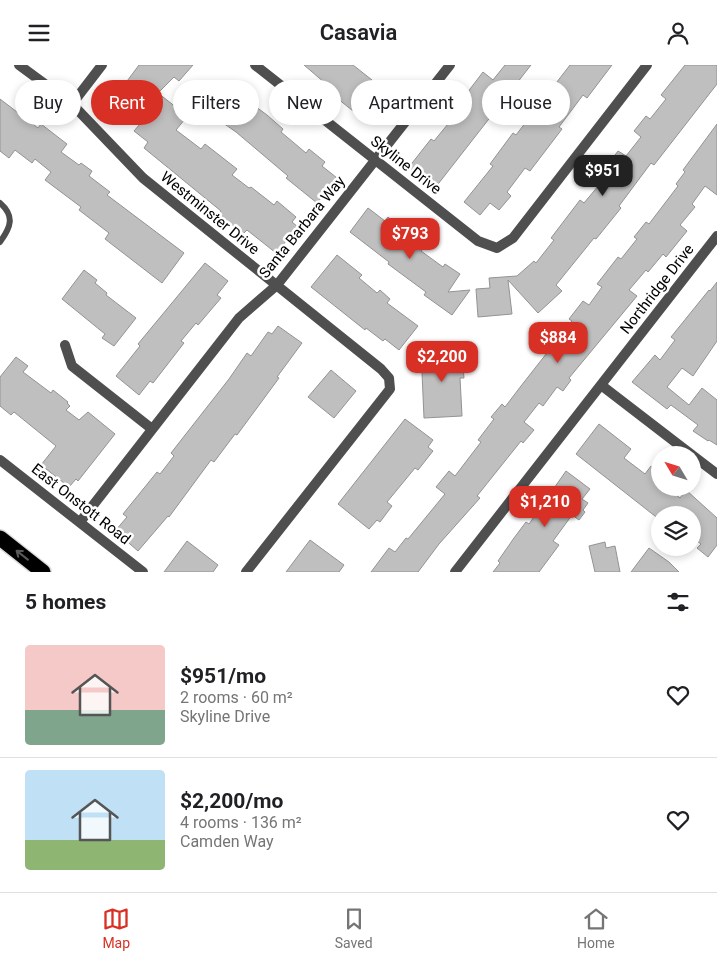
<!DOCTYPE html>
<meta charset="utf-8">
<style>
:root{--surface:#fff;--page:#f6f6f6;--text:#202124;--muted:#757577;--line:#e0e0e0;--accent:#d93025}
body{margin:0;font-family:Roboto,sans-serif;background:var(--page);color:var(--text);height:100vh;display:flex;flex-direction:column;font-size:19px;white-space:nowrap}
*{box-sizing:border-box;margin:0}
p{font-size:16px;color:var(--muted)}
.icon{flex:none;width:28px;height:28px;fill:none;stroke:currentColor;stroke-width:2;stroke-linecap:round;stroke-linejoin:round}
.map{position:relative;height:507px;overflow:hidden}
.panel{display:flex;flex-direction:column;background:var(--surface);flex:1}
.panel>*{flex:none}
.hud{position:absolute;left:15px;top:15px;width:688px;height:45px;display:flex;gap:10px}
.needle{width:32px;rotate:308deg}
.tools{position:absolute;left:651px;top:381px;display:grid;gap:10px}
.tools a{display:grid;place-items:center;width:50px;height:50px;border-radius:50%;background:var(--surface);box-shadow:0 2px 8px #0003;font-size:25px}
.price{position:absolute;translate:-50% -42px;padding:0 11px;border-radius:10px;background:var(--accent);color:#fff;font-size:16px;line-height:32px;filter:drop-shadow(0 1px 2px #0008)}
.price::after{content:'';position:absolute;left:50%;top:30px;width:15px;height:11px;margin-left:-8px;background:inherit;clip-path:polygon(0 0,100% 0,50% 100%)}
.price.current{background:#222;color:#fff}
ul{padding:0;list-style:none}
li{display:flex;align-items:center;gap:15px;height:125px;padding:0 25px}
li+li{border-top:1px solid var(--line)}
li span{display:grid;place-items:center;flex:none;width:140px;height:100px;border-radius:5px;color:#555}
li>.icon{margin-inline-start:auto}
span .icon{width:60px;height:60px;fill:#fffc;stroke-width:1}
li b{font-size:21px}
h2{display:flex;justify-content:space-between;align-items:center;height:60px;padding:0 25px;font-size:21px}
.pill{padding:0 18px;border-radius:22px;background:var(--surface);box-shadow:0 2px 8px #0003;font-size:18px;line-height:45px}
.pill.current{background:var(--accent);color:#fff}
header{display:flex;justify-content:space-between;align-items:center;height:65px;padding:0 25px;background:var(--surface);font-size:22px;font-weight:600}
.dock{display:flex;justify-content:space-around;align-items:center;height:70px;border-top:1px solid var(--line);background:var(--surface);font-size:14px;color:var(--muted)}
.dock a{display:grid;justify-items:center;gap:2px}
.dock .current{color:var(--accent)}
.map>svg:first-child{display:block}
.building{fill:#bfbfbf;stroke:#939393}
.lines{fill:none;stroke-linecap:round;stroke-linejoin:round}
.motorway-casing{stroke:#dbdbdb;stroke-width:18}
.service{stroke:#4f4f4f;stroke-width:6}
.minor{stroke:#4f4f4f;stroke-width:10}
.tertiary{stroke:#4f4f4f;stroke-width:10}
.motorway{stroke:#000;stroke-width:15}
.oneway{stroke:#595959}
.labels{text-anchor:middle;stroke-width:5;stroke-linejoin:round;paint-order:stroke}
.street-label{font-size:15px;fill:#000;stroke:#fff}
</style>
<header><svg class="icon" aria-label="menu" viewBox="0 0 24 24"><path d="M4 6h16M4 12h16M4 18h16"/></svg>Casavia<svg class="icon" aria-label="person" viewBox="0 0 24 24"><circle cx="12" cy="8" r="4"/><path d="M4 21q1-7 8-7t8 7"/></svg></header>
<div class="map">
<svg width="717" height="507" viewBox="0 0 717 507">
<rect width="100%" height="100%" fill="#fff"/>
<!-- building -->
<path class="building" d="M139 0H193L179 16 174 12 158 28 177 43 174 46 185 54 176 65 201 84 205 79 237 104 232 110 249 123 251 122 274 140 277 136 296 152 292 157 298 162 276 188 247 165 243 169 219 149 221 146 144 83 148 77 134 66 140 59 122 46 118 52 107 43Z
M304 0H353L396 34 379 55 368 47 363 54 322 21 325 18Z
M505 0H531L435 123 409 102 431 74 434 76 457 48 454 45 483 7 493 15Z
M570 0H612L587 33 583 30 559 62 562 64 530 106 525 103 507 127 511 131 499 145 490 138 480 150 464 137 493 101 490 99 513 68 516 70Z
M685 0H717V19L654 100 651 98 619 141 621 143 596 174 594 173 556 220 562 226 538 248 508 215 512 249 478 252 476 224 490 223 489 213 517 211 534 196 536 198 554 175 551 173 580 135 584 138 599 120 610 103 607 101 618 86 626 91 641 72 634 66 646 51 650 54 666 34 661 30Z
M221 20 238 33 240 30 267 50 283 64 281 67 306 88 309 84 325 97 322 101 337 113 317 138 286 113 288 111 236 67 203 44Z
M0 34 38 63 41 59 67 79 61 87 79 100 81 98 92 106 89 111 110 127 107 130 184 188 162 218 105 174 109 168 79 145 81 142 45 115 51 107 35 94 32 98 15 85 9 93 0 86Z
M717 59V130L705 121 692 139 695 142 680 160 687 166 666 192 663 189 648 207 646 205 629 225 637 231 569 313 571 315 563 326 557 322 543 341 539 338 524 357 534 365 523 378 521 376 477 431 480 433 439 479 418 507H371L389 483 395 487 406 473 408 474 445 429 436 422 449 406 455 411 481 377 478 375 494 354 491 352 502 339 505 342 521 321 572 256 569 254 583 236 589 240 602 222 597 219 618 192 621 194 637 174 634 172 646 157 649 159 678 121 676 119 685 107 683 105Z
M368 143 385 156 388 152 424 182 421 186 443 202 445 199 460 209 448 227 470 225 452 250 424 230 426 227 388 199 389 197 350 167Z
M337 190 362 210 359 213 377 228 380 225 390 234 387 238 418 261 399 285 385 274 383 276 366 263 365 265 311 222Z
M205 198 228 216 217 230 221 233 198 260 196 258 181 276 184 278 153 318 150 316 139 330 116 311 140 281 138 279Z
M84 205 97 215 95 218 107 228 106 230 136 253 114 281 102 273 105 269 62 234Z
M717 217V276L693 311 682 303 667 322 689 340 702 323 717 335V380L709 375 708 376 693 366 698 360 671 340 667 344 632 317 655 290 660 295 675 275 671 272 709 225 710 226Z
M278 261 302 278 277 312 279 313 237 370 235 369 214 397 211 395 169 452 168 451 138 486 115 466 127 452 123 449 157 407 160 409 174 391 171 388 229 314 247 288 251 291 268 267 272 269Z
M455 282 456 290 462 289 464 313H460L462 351 424 353 421 285Z
M16 292 28 301 23 307 51 328 53 325 68 337 67 338 70 341 66 345 79 355 88 347 115 369 78 416 76 414 69 422 41 400 56 381 14 347 11 350 0 341V312Z
M331 305 356 326 334 353 308 332Z
M405 354 433 375 428 382 433 386 418 405 415 403 387 437 392 441 380 457 377 455 369 464 338 439Z
M599 359 631 384 624 393 645 409 651 401 660 408V422H667L680 433 686 425 717 453V480L708 492 697 483 701 479 692 472V450H660V455L576 389Z
M566 406 590 424 582 434 588 438 583 445 585 447 579 455 572 450 553 476 559 480 539 507H493L500 498 498 496 514 473 526 457 529 459Z
M310 475 344 500 339 507H286Z
M187 476 218 500 213 507H164Z
M605 477 606 483 615 481 620 507H595L589 481Z
M649 483 669 497 679 507H631Z"/>
<g class="lines">
<!-- motorway casing -->
<g class="motorway-casing">
<path id="motorway" d="M0 473 43 507"/>
</g>
<!-- service -->
<path class="service" d="M0 138C15 151 11 162 0 177"/>
<!-- minor -->
<path class="minor" d="M19 0 72 39 143 113 381 304 389 313 390 324 246 507
M255 0 478 176 497 183 513 173 647 0
M72 39 102 0
M65 280 72 301 152 364
M601 320 692 390
M692 390 717 409
M80 457 239 253 277 220 450 0
M455 507 717 171"/>
<!-- tertiary -->
<path class="tertiary" d="M0 395 143 507"/>
<!-- motorway -->
<use href="#motorway" class="motorway"/>
</g>
<!-- one-way arrows -->
<defs><path id="oneway-shaft" d="M-6 0H5M1.5-3L5.5 0L1.5 3" fill="none" stroke-width="1.6" stroke-linecap="round" stroke-linejoin="round" transform="scale(1.25)"/></defs>
<use class="oneway" href="#oneway-shaft" transform="translate(22 490) rotate(-142)"/>
<g class="labels">
<!-- street labels -->
<g class="street-label">
<text transform="translate(406 100) rotate(38)" y="5">Skyline Drive</text>
<text transform="translate(210 148) rotate(39)" y="5">Westminster Drive</text>
<text transform="translate(302 162) rotate(-51)" y="5">Santa Barbara Way</text>
<text transform="translate(657 224) rotate(-52)" y="5">Northridge Drive</text>
<text transform="translate(81 439) rotate(38)" y="5">East Onstott Road</text>
</g>
</g>
</svg>
<div class="tools">
<a><svg class="needle" viewBox="-14 -14 28 28"><path d="M0-13l5 13h-10z" fill="#e53935"/><path d="M0 13l5-13h-10z" fill="#757577"/></svg></a>
<a><svg class="icon" aria-label="layers" viewBox="0 0 24 24"><path d="M12 4l9 5-9 5-9-5zM3 14l9 5 9-5"/></svg></a>
</div>
<b class="price current" style="left:603px;top:132px">$951</b>
<b class="price" style="left:410px;top:195px">$793</b>
<b class="price" style="left:558px;top:299px">$884</b>
<b class="price" style="left:442px;top:318px">$2,200</b>
<b class="price" style="left:545px;top:463px">$1,210</b>
<div class="hud">
<a class="pill">Buy</a>
<a class="pill current">Rent</a>
<a class="pill">Filters</a>
<a class="pill">New</a>
<a class="pill">Apartment</a>
<a class="pill">House</a>
</div>
</div>
<section class="panel">
<h2>5 homes<svg class="icon" aria-label="filters" viewBox="0 0 24 24"><path d="M4 7h16M4 17h16"/><circle cx="9" cy="7" r="2"/><circle cx="15" cy="17" r="2"/></svg></h2>
<ul>
<li><span style="background:linear-gradient(#f6c9c9 65%,#7fa58c 0)"><svg class="icon" aria-label="home" viewBox="0 0 24 24"><path d="M3 11l9-7 9 7M6 9v11h12V9"/></svg></span><div><b>$951/mo</b><p>2 rooms · 60 m²</p><p>Skyline Drive</p></div><svg class="icon" aria-label="heart" viewBox="0 0 24 24"><path d="M12 20l-8-8c-3-5 5-10 8-4 3-6 11-1 8 4z"/></svg></li>
<li><span style="background:linear-gradient(#bfe0f5 70%,#8fb573 0)"><svg class="icon" aria-label="home" viewBox="0 0 24 24"><path d="M3 11l9-7 9 7M6 9v11h12V9"/></svg></span><div><b>$2,200/mo</b><p>4 rooms · 136 m²</p><p>Camden Way</p></div><svg class="icon" aria-label="heart" viewBox="0 0 24 24"><path d="M12 20l-8-8c-3-5 5-10 8-4 3-6 11-1 8 4z"/></svg></li>
</ul>
</section>
<nav class="dock">
<a class="current"><svg class="icon" aria-label="map" viewBox="0 0 24 24"><path d="M3 6l6-2 6 2 6-2v14l-6 2-6-2-6 2zM9 4v14M15 6v14"/></svg>Map</a>
<a><svg class="icon" aria-label="saved" viewBox="0 0 24 24"><path d="M7 4h10v16l-5-4-5 4z"/></svg>Saved</a>
<a><svg class="icon" aria-label="home" viewBox="0 0 24 24"><path d="M3 11l9-7 9 7M6 9v11h12V9"/></svg>Home</a>
</nav>
